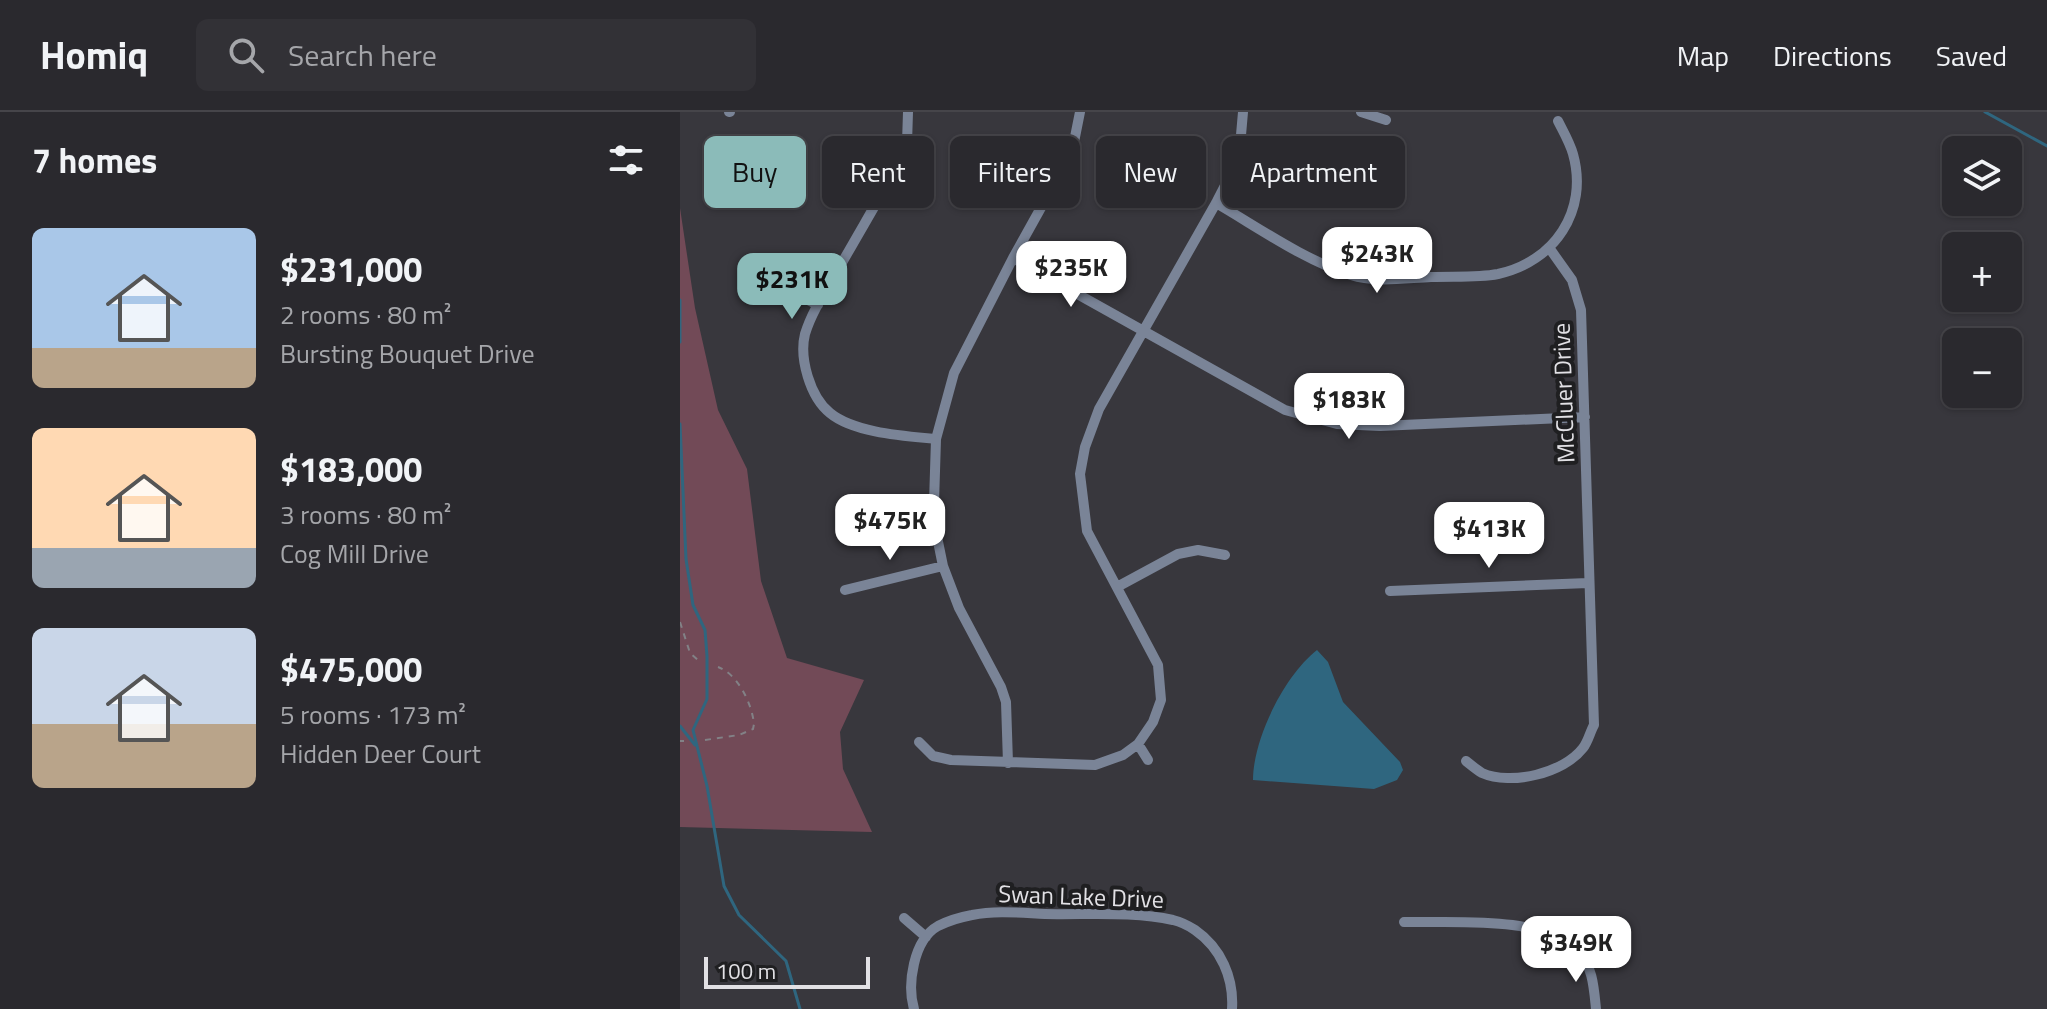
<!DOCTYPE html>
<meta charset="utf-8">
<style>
:root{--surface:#2a292e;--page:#323136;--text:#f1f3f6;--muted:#a5a6aa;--line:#46454a;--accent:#8bbbb9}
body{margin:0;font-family:"Titillium Web",sans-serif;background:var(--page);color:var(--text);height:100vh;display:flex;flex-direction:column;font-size:30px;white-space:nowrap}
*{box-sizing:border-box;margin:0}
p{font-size:26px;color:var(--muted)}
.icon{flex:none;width:44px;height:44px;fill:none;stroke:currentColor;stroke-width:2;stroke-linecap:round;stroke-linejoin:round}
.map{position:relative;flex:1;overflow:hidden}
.side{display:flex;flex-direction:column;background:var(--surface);width:680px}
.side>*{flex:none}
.hud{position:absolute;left:24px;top:24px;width:760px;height:72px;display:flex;gap:16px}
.tools{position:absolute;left:1262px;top:24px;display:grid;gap:16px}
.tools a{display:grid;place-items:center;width:80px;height:80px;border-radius:12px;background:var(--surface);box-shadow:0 2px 6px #0004,0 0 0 2px var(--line);font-size:40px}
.scale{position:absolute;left:24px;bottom:20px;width:166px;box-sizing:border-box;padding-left:8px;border:4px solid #e2e1e5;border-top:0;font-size:22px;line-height:28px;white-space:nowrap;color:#e2e1e5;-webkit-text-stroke:6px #1f1f21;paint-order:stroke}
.price{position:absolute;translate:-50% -68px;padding:0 18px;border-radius:16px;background:#fff;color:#222;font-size:26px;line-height:52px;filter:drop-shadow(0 2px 4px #0008)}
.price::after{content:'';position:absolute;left:50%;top:48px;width:24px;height:18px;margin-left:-12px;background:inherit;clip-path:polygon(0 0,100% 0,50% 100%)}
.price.current{background:var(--accent);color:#111}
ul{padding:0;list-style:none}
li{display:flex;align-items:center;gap:24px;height:200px;padding:0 32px}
li span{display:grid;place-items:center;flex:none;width:224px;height:160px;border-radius:12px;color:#555}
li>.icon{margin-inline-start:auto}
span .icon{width:96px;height:96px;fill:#fffc;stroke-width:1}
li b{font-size:34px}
h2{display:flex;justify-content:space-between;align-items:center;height:96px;padding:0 32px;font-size:34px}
.tag{padding:0 28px;border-radius:12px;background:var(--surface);box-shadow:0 2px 6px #0004,0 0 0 2px var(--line);font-size:28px;line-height:72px}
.tag.current{background:var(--accent);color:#111}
header{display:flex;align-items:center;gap:48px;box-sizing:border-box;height:112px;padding:0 40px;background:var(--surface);border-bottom:2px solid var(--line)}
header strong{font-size:38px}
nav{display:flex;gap:44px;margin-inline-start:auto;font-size:28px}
.search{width:560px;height:72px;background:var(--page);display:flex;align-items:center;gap:20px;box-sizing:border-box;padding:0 28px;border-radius:12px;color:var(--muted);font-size:30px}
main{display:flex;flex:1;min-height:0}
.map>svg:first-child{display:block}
.green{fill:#724a57}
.water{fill:#2f667f}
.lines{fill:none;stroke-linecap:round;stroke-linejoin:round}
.stream{stroke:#2f667f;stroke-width:3}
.path{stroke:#828186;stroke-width:2;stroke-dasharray:6 6;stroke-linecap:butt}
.street{stroke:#7a8497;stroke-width:10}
.labels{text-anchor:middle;stroke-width:8;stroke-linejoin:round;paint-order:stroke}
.street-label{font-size:24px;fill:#e2e1e5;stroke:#1f1f21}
</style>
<header>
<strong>Homiq</strong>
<div class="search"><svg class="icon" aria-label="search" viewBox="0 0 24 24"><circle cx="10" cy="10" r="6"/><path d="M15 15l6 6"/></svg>Search here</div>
<nav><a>Map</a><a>Directions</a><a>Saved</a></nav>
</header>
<main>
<section class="side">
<h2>7 homes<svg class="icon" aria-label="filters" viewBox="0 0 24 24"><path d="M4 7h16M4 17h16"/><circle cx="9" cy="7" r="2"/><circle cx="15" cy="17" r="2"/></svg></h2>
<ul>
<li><span style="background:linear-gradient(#a9c7e8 75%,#b9a48a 0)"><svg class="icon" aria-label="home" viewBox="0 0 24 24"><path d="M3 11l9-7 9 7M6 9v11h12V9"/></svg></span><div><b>$231,000</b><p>2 rooms · 80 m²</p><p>Bursting Bouquet Drive</p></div></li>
<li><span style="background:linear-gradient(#ffd9b3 75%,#9aa5b1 0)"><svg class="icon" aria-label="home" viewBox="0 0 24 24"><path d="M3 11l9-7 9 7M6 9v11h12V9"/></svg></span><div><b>$183,000</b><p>3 rooms · 80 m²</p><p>Cog Mill Drive</p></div></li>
<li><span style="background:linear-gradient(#c9d6e8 60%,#b9a48a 0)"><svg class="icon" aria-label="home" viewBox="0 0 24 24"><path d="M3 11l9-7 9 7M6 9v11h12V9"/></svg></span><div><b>$475,000</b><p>5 rooms · 173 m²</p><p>Hidden Deer Court</p></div></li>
</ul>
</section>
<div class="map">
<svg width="1367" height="897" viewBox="0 0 1367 897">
<rect width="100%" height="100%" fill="#38373d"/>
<!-- green -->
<path class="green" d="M0 96 15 196 38 298 67 357 81 469 107 546 184 568 160 620 163 657 192 720 0 715Z"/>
<!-- water -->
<path class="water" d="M637 538 648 550 663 590 720 650 723 658 717 668 694 677 573 668C573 627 604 564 637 538Z"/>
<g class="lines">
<!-- stream -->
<path class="stream" d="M1305 0 1367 34
M0 188V230
M0 312 6 447 13 493 25 518 27 544V587L13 618 27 674 44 774 59 803 106 849 120 897
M0 614 15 633"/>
<!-- path -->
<path class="path" d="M0 510 10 541 19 549
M25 628 59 623 73 617 74 612C72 592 58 562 38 555
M0 629H4"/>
<!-- street -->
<path class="street" d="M49 0H50
M228 0 227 31 223 44C202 82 180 119 159 156 147 177 132 199 125 222 119 246 130 285 150 301 174 321 226 324 256 327
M681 0 706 8
M536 91C579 116 624 148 671 163 695 171 726 166 751 165 773 164 797 166 818 162 874 150 909 99 893 42 890 31 883 19 878 9
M333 146 605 298 657 312 700 314 905 305
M99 173 138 193
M437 475 498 442 518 438 545 443
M165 478 263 454
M710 479 908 471
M239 630 253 644 271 648 415 653 443 643 458 632 473 610 481 588 478 553 407 419 400 362 405 335 419 297 536 91 559 46 563 0
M458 632 468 648
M786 649C791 653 797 658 802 661 831 674 884 661 903 636 908 630 910 620 914 613L901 198 892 168 870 137
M328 651 326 590 321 575 279 496 263 454 255 415 254 391 256 327 274 261 333 146 392 40 400 0
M224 806 246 825
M724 810C773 811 863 803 898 839 913 854 914 877 916 897
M900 840 919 824
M234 897C227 873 233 828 258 814 268 809 281 805 292 803 316 798 342 801 365 802 407 803 453 799 493 808 501 810 509 814 515 818 541 836 554 866 552 897"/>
</g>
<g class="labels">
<!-- street labels -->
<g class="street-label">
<text transform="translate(884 281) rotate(-92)" y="8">McCluer Drive</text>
<text transform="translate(401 785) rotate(2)" y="8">Swan Lake Drive</text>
</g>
</g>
</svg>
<div class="tools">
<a><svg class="icon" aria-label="layers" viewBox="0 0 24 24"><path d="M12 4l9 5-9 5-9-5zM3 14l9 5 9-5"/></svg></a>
<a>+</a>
<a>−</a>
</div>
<div class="scale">100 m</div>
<b class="price" style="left:697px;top:183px">$243K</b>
<b class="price" style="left:391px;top:197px">$235K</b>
<b class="price current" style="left:112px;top:209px">$231K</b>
<b class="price" style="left:669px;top:329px">$183K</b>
<b class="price" style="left:210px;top:450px">$475K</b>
<b class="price" style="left:809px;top:458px">$413K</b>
<b class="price" style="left:896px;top:872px">$349K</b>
<div class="hud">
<a class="tag current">Buy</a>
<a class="tag">Rent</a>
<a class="tag">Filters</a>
<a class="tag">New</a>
<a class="tag">Apartment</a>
</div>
</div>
</main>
